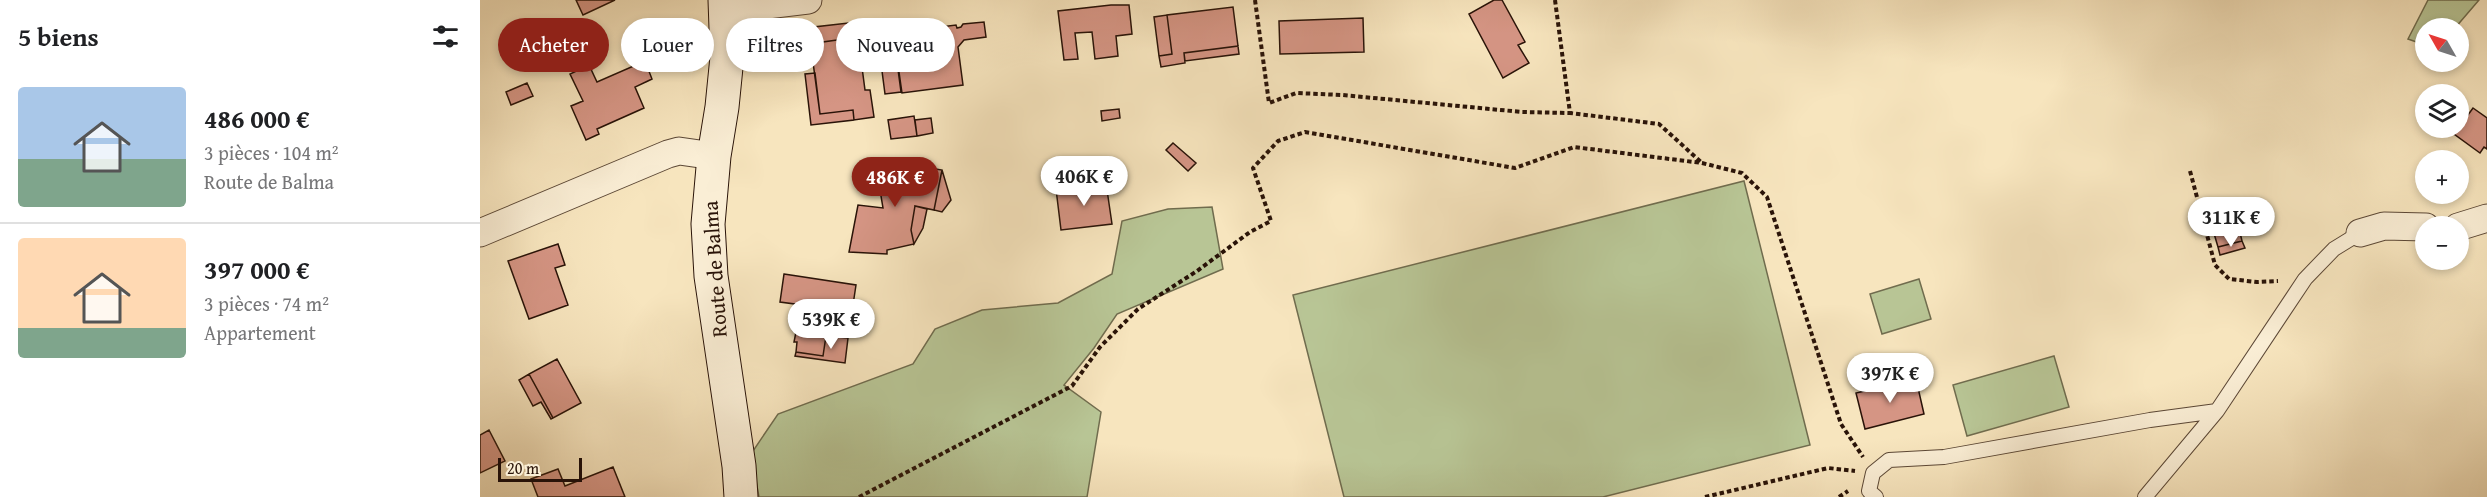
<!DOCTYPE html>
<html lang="fr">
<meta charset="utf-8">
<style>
:root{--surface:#fff;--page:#f6f6f6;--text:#202124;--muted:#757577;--line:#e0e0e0;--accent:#8f2418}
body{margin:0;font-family:"Gentium Book Plus",serif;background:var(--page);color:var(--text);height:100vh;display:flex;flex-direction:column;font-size:22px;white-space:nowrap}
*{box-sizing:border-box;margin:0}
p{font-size:20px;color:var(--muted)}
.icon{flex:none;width:33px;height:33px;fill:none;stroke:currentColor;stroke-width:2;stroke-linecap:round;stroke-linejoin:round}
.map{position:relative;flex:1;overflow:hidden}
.panel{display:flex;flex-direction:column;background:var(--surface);width:480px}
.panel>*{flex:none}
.top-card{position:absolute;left:18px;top:18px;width:570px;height:54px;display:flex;gap:12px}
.needle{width:39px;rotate:309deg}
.fabs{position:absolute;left:1935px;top:18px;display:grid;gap:12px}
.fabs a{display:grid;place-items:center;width:54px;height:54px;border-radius:50%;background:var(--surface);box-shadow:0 3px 9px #0003;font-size:30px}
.scale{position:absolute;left:18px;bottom:15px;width:84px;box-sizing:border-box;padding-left:6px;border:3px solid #291308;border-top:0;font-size:16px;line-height:21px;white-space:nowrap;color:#291308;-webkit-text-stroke:4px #faeed5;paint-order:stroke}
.price{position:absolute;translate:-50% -51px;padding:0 14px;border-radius:21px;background:#fff;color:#222;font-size:20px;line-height:39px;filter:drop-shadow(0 2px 3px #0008)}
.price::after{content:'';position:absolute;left:50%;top:36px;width:18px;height:14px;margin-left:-9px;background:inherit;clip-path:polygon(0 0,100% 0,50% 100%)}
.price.current{background:var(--accent);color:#fff}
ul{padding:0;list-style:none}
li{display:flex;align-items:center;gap:18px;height:150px;padding:0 18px}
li+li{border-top:2px solid var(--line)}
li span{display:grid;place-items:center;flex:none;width:168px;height:120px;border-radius:6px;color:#555}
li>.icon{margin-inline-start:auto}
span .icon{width:72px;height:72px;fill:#fffc;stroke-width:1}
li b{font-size:26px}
h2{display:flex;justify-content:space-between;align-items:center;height:72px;padding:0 18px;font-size:26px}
.chip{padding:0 21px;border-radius:27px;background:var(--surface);box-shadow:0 3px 9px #0003;font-size:21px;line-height:54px}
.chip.current{background:var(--accent);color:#fff}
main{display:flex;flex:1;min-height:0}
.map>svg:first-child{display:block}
.green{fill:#b8c595;stroke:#706c4e;stroke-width:1.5}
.building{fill:#d59584;stroke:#291308;stroke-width:1.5}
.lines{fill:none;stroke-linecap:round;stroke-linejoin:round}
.lane-casing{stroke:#5c4836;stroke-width:16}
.street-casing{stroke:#5c4836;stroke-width:29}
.secondary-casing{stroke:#291308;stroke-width:35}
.path{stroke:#291308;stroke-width:4;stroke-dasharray:4.5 3;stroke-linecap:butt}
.lane{stroke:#faeed5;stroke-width:14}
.street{stroke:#faeed5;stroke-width:27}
.secondary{stroke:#faeed5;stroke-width:33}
.labels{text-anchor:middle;stroke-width:5;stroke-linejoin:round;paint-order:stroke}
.street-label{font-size:21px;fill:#291308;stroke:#faeed5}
</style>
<main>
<section class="panel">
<h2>5 biens<svg class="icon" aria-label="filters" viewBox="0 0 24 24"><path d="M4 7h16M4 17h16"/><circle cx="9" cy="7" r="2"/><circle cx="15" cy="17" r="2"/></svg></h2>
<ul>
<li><span style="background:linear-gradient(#a9c7e8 60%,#7fa58c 0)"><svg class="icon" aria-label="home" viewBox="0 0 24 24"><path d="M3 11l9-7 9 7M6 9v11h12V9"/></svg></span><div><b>486 000 €</b><p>3 pièces · 104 m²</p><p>Route de Balma</p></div></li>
<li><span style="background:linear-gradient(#ffd9b3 75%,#7fa58c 0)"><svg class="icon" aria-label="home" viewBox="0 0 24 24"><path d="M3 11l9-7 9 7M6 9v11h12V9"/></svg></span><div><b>397 000 €</b><p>3 pièces · 74 m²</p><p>Appartement</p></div></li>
</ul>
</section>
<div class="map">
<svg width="2007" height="497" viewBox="0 0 2007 497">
<rect width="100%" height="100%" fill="#f7e5be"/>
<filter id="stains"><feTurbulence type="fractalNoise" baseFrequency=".00333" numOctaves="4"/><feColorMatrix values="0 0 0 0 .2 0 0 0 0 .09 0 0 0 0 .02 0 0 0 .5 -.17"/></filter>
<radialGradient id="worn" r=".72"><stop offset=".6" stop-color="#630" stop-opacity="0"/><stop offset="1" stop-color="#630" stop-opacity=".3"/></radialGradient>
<!-- green -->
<path class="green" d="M1948 0H1999L1975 28H1946L1945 45 1928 39Z
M1264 181 1330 445 1123 497H864L813 295Z
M732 207 743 269 637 314 614 348 584 385 621 412 607 497H279L271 454 298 414 433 364 455 329 502 310 578 303 632 274 642 221 688 209Z
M1439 279 1451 319 1402 334 1390 294Z
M1574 356 1589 407 1487 436 1473 385Z"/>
<!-- building -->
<path class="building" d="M96 0H135L103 15Z
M1014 0H1022L1045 42 1038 45 1049 63 1023 78 989 14Z
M631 5H649L652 34 636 36 638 56 615 59 612 32 595 33 598 59 584 60 578 11Z
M753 7 758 46 704 53 705 63 681 67 679 56 692 54 687 15Z
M687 15 692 54 679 56 674 17Z
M883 18 884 52 800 54 799 21Z
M377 22 378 37 336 43 334 27Z
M504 22 506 37 484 40 478 47 483 85 422 93 416 51 448 47 445 29 476 25 477 28 481 27 483 24Z
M378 37 385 90H390L394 117 374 120 373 110 340 114 332 55H337L336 43Z
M758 46 759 54 705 61 704 53Z
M415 47 421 92 405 94 399 48Z
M206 49 212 50 211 66H204Z
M165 61 172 79 155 87 164 108 117 129 119 134 106 140 91 106 103 101 90 74 109 65 117 82Z
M335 73 340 114 373 110 374 120 331 125 325 74Z
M47 83 53 96 31 105 26 92Z
M1993 108 2007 118V149L2004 147 2000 153 1974 134Z
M639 109 640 118 622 121 621 111Z
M434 116 437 136 411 139 408 120Z
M451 118 453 133 437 136 435 120Z
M693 143 716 163 708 171 686 150Z
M432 160V165L462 170 454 210 435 206 431 230 434 244 407 250V254L369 252 378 205 403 208 396 166Z
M462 170 471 200 462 212 454 210Z
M626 183 632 224 581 230 576 189Z
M435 206 447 209 443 228 434 244 431 230Z
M1758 224 1762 241 1738 247 1733 230Z
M1762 241 1765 248 1740 255 1738 247Z
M78 244 85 265 75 268 88 305 49 319 28 261Z
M304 274 376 285 368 338 346 336 343 356 316 352 317 342H314L316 332 319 333 322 305 300 302Z
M315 304 322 305 321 318 313 317Z
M346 336 368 338 365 363 315 356 316 352 343 356Z
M77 359 101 403 73 418 49 374Z
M49 374 73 418 71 419 61 402 53 406 39 380Z
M1436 379 1444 414 1385 429 1376 393Z
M9 430 25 461 0 473V435Z
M133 467 145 497H58L51 479 78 469 85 486Z"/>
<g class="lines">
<!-- lane casing -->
<g class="lane-casing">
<path id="lane" d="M1396 497 1389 491 1393 473 1409 460 1464 457 1670 420 1737 411
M1665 497 1737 411 1825 279 1854 249 1880 233"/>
</g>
<!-- street casing -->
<g class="street-casing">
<path id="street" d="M246 10 328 0
M1978 227 2007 218
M0 233 188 154 199 151 234 156
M1880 233 1904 226 1946 227"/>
</g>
<!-- secondary casing -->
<g class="secondary-casing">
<path id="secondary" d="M245 0 247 57 242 107 234 156 228 224 231 276 259 466 261 497"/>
</g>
<!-- path -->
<path class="path" d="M775 0 789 103 816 93 862 95 1042 112 1090 113
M1075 0 1090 113 1179 124 1221 162
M1710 171 1735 265 1749 279 1777 282 1798 281
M379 497 592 386 620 347 658 309 717 271 770 232 791 221 773 168 798 141 825 132 1035 168 1094 147 1222 163 1262 173 1287 197 1361 424 1383 457
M1225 497 1348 468 1375 471
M1359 497 1368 491"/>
<!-- lane -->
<use href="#lane" class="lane"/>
<!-- street -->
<use href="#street" class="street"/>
<!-- secondary -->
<use href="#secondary" class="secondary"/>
</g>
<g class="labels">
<!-- street labels -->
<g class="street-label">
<text transform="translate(235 269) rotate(-94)" y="7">Route de Balma</text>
</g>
</g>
<rect width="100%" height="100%" filter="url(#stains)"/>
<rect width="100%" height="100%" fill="url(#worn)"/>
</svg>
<div class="fabs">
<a><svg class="needle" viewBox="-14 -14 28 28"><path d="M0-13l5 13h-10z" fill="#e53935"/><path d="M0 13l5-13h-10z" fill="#757577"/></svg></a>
<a><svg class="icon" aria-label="layers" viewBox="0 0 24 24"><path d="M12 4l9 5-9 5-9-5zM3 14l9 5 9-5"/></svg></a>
<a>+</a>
<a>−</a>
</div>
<div class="scale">20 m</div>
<b class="price" style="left:604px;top:207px">406K €</b>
<b class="price current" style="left:415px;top:208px">486K €</b>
<b class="price" style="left:1751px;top:248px">311K €</b>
<b class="price" style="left:351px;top:350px">539K €</b>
<b class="price" style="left:1410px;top:404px">397K €</b>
<div class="top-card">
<a class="chip current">Acheter</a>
<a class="chip">Louer</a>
<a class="chip">Filtres</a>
<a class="chip">Nouveau</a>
</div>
</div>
</main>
